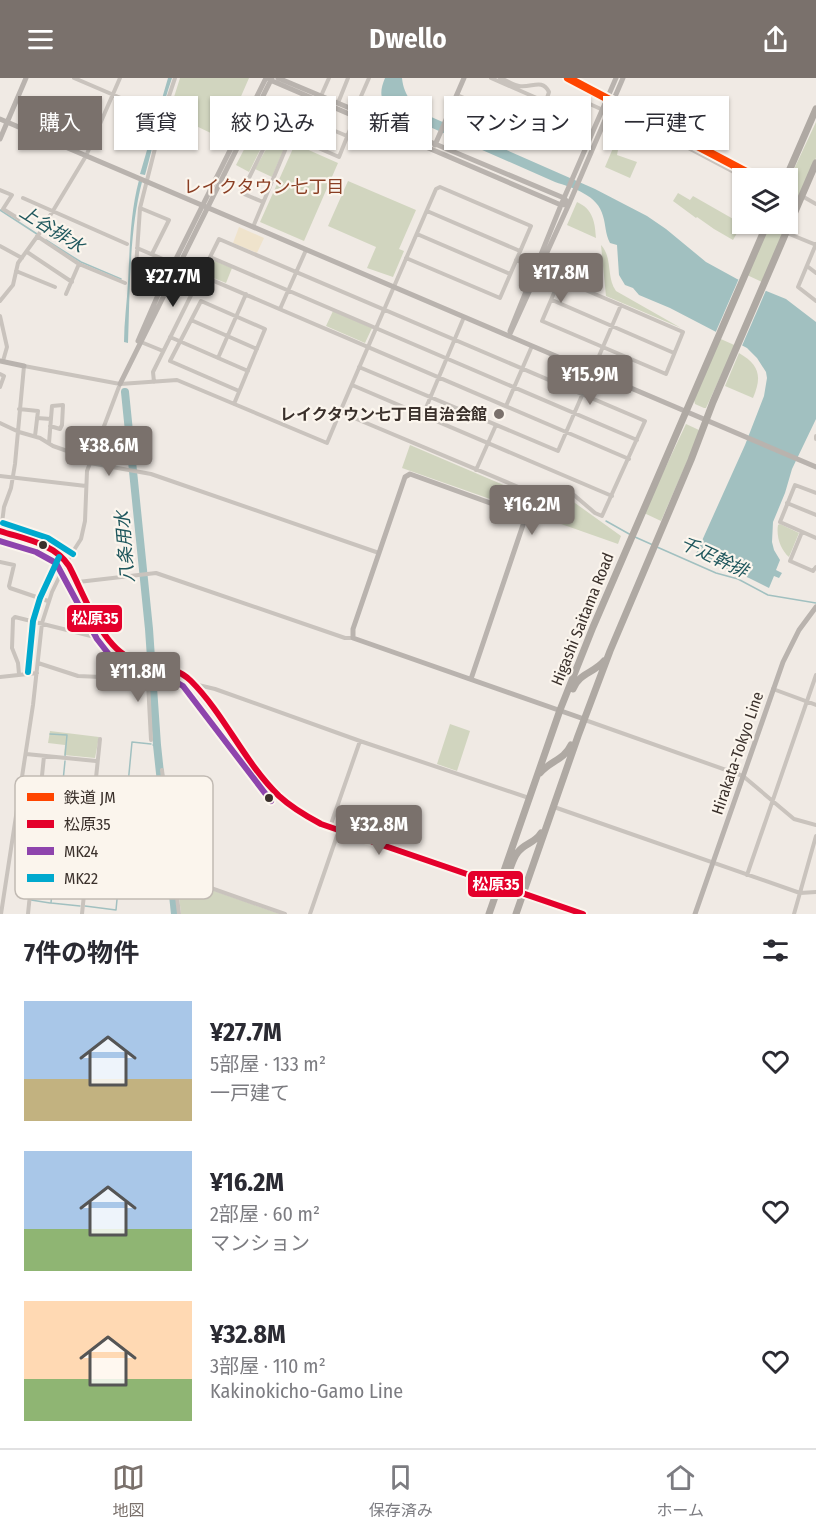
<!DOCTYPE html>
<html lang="ja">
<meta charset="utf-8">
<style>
:root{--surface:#fff;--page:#f2f2f3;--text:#2b2b33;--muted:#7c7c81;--line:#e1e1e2;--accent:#7a716c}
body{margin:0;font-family:"Fira Sans Condensed","Noto Sans JP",sans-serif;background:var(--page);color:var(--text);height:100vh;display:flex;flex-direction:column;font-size:22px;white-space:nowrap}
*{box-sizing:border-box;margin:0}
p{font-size:20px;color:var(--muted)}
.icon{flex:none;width:33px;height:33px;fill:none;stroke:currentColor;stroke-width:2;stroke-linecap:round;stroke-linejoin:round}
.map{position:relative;height:836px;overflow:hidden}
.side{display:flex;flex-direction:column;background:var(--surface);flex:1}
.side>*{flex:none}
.banner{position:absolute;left:18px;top:18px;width:780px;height:54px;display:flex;gap:12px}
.controls{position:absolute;left:732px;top:90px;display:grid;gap:12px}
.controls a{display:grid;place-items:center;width:66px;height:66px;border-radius:0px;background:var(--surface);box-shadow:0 2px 4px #0004;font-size:30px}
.price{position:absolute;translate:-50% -51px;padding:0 14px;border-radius:6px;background:var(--accent);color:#fff;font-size:20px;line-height:39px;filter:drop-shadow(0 2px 3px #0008)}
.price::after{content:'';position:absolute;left:50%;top:36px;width:18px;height:14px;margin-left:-9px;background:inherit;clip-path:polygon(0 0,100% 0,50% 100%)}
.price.selected{background:#222;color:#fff}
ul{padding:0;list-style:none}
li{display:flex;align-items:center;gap:18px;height:150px;padding:0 24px}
li span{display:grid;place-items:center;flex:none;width:168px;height:120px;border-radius:0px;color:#555}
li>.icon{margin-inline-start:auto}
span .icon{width:72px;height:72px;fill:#fffc;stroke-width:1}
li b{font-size:26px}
h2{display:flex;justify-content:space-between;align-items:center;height:72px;padding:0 24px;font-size:26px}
.tag{padding:0 21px;border-radius:0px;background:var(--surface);box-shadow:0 2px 4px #0004;font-size:21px;line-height:54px}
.tag.selected{background:var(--accent);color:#fff}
header{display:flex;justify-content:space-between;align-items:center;height:78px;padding:0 24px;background:var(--accent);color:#fff;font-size:27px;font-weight:700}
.tabs{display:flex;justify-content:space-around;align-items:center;height:84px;border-top:2px solid var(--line);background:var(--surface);font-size:16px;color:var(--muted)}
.tabs a{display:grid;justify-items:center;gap:3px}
.tabs .selected{color:var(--accent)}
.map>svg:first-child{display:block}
.green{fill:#d1d5bf}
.sand{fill:#efe3cc}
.water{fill:#a1c0c0}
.pier{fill:#f0eae4}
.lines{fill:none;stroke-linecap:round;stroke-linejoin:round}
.stream{stroke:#a1c0c0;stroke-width:1.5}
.river{stroke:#a1c0c0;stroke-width:8}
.street{stroke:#c9c3bd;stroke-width:4}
.secondary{stroke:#b9b3ae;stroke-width:5}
.highway{stroke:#afa9a3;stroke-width:7}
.bus-1-casing{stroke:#fbf5ed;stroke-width:10}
.bus-2-casing{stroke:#fbf5ed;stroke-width:10}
.bus-3-casing{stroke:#fbf5ed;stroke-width:10}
.bus-1{stroke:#e4002b;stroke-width:6}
.bus-2{stroke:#8e44ad;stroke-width:6}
.bus-3{stroke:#00a9ce;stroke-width:6}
.rail-1-casing{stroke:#fbf5ed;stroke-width:12}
.rail-1{stroke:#ff4500;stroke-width:8}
.poi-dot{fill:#7a716c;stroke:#fbf5ed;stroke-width:2}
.bus-dot{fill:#3a302b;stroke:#fbf5ed;stroke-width:2}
.labels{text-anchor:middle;stroke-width:4.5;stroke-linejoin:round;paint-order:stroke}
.poi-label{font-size:16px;font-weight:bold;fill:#3a302b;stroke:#fbf5ed;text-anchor:end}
.street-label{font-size:16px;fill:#3a302b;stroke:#fbf5ed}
.neighbourhood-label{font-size:18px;fill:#8a3e23;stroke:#fbf5ed}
.water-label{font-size:18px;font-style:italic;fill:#1f575d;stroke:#fbf5ed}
.key{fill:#fbf5ed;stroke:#c1bab3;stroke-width:1.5}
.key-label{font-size:16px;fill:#3a302b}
.line-badge{stroke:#fbf5ed;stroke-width:2}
.badge-label{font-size:16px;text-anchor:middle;font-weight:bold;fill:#fff}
</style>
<header><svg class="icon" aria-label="menu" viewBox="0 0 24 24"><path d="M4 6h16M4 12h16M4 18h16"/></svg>Dwello<svg class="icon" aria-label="share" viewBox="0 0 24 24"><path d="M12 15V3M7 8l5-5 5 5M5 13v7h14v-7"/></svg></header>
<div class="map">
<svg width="816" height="836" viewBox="0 0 816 836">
<rect width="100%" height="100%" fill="#f0eae4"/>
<!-- green -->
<path class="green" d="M180 0H249L225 55 217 58 169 35Z
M816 44V80L794 131 788 127V104Z
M277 54 287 59 288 61 272 99 255 91 275 55Z
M252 56 265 62 249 94 236 87Z
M295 66 338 85 304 163 260 144Z
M613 70 618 72 617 77 637 84 630 100 605 89Z
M348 103 416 132 399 171 404 173 393 199 367 190 376 169 328 148Z
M678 115 690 122 693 118 742 146 733 162 714 151 697 139 696 140 673 123Z
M577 124C593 131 595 144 596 160L567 147Z
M788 130 793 133 762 204 747 197 770 146H788Z
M601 167C613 180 606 199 616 213L681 250 606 218Z
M213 182 232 190 226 205 206 197 205 194 211 184Z
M333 233 372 250 365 265 326 248Z
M721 259 736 265 706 330H704L695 326 694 322Z
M739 275C760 287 762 299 753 320L725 308Z
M686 346 699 352 696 363 661 443 644 435Z
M410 367 541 423 567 416 568 420 621 458 618 466 402 390Z
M780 446 799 455 789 479C781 472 776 459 778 447Z
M450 646 470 653 457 693 437 686Z
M50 653 99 659 95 680 64 677 65 667 48 665Z
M177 800 280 836H181Z"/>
<!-- sand -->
<path class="sand" d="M239 149 264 160 257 175 233 165Z"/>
<!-- water -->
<path class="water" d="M168 0H172C161 32 154 65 145 97L140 96Z
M385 0H402C404 19 414 28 429 38L595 111 647 138 666 151 706 184 737 201 786 221 816 244V341L792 391 785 415 773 444 772 464 774 472 780 482 776 492 782 495 779 500 774 498 769 510 749 500 703 481 696 476 745 367 764 318 767 300 766 294 757 280 747 270 670 230 639 217 633 210 625 207 619 197 617 167 610 165C605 155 606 148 603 138 598 117 573 110 555 104L389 31C379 21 380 12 385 0Z
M139 102 142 104C129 154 130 213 128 265L124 264C124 244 127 224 128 204 130 169 130 136 139 102Z"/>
<!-- pier -->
<path class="pier" d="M740 198 767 210 741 270 714 258Z"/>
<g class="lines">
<!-- stream -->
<path class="stream" d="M0 132 37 156
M46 162 81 184 121 201
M606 443 631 457
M635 459 653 467
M657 469 716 495 738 501 768 517 816 525
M50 656 67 657 65 678
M153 667H157
M41 724 125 732 165 740
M37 762 85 766
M57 763 65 683
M56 766 51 825 80 828
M92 767 163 775
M167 775H169
M31 822 50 825
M85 828 116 832 132 664 151 666"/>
<!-- river -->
<path class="river" d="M125 314 149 551 157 667 175 836"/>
<!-- street -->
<path class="street" d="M74 0 144 30
M491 0 539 21 547 20 549 14C542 0 532 10 519 8 513 7 506 2 500 0
M457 17 556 59 561 58 576 24 581 22 603 32
M321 18 329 0
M338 25 348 0
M355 32 369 0
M609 34 677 64 745 100
M251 40 291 58
M0 112 12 117 3 131 19 141
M802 118 816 126
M23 120 127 166
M263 124 244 116 243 112 283 31 347 58
M140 130 169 142 152 176
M427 133 520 173
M253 149 291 58 339 79 355 39
M787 155 816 167
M417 156 510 196
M37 158 79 186 125 205
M816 166 798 209 816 223
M0 168 22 180
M137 170 629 381
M27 174 72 204
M210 179 637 362
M516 182 683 254 666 296 542 243 560 201
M807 188 816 195
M16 193 55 209
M66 216 79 186
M158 217 135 205 140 130 166 27 175 0
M552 222 674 275
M0 223 13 207 18 185 39 156 86 78 120 0
M280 231 306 172
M0 238 7 269 3 283
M191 242 257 271
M170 259 248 293
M141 264 163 273
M218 280 246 216
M359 289 558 373 621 227
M0 296 4 298 0 309
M154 304 153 294 219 161 645 343 602 438 595 435 567 411 542 419 340 334
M352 307 612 418
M234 326 265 251 201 223 170 283 239 313
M506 328 532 268
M19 331 38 333 35 358
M423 337 464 239
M37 340 51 341
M0 345 19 354 40 360 53 368 70 374 90 385 151 396 379 475
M816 358V361
M49 365 52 328 63 327 62 347 60 351 50 348
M476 392 496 347
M0 398 86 408
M816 415 795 407 780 444 816 460
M787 425 816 437
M1 453 4 429 11 410 15 386 24 288 120 306 177 302 327 365 340 334 436 111 440 109 531 148 500 220 406 180
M802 454 790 483 813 493 816 489
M0 484 14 487 9 508 10 510 48 523
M78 504 156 495 345 560H353
M38 585 78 598 147 601
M147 585 151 662
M19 596 18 585 12 570 13 541 15 539 107 562
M0 599 37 595
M194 606 215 611 360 663 529 720
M773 611 816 627
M585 642 743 698 794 741 816 747
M26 676 96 683
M162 692 179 836
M554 729 800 815 816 814
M330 749 360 663
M174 797 285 836
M747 797 816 597
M1 836 33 627 42 545 52 514 67 483 81 461 85 443 87 393 120 306
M28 836 44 678
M82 836 100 661
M310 836 339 752
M794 836 816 758"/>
<!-- secondary -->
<path class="secondary" d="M278 0 564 120 569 126
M270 2 561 127 569 126
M0 41 816 389
M0 61 26 0
M435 67 464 0
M510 253 561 127 616 0
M509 258 569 126 623 0
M138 263 158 217 266 0
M0 283 24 288
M120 306 272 0
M0 453C19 460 44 464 60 477 66 482 70 489 73 496 86 517 100 556 117 572 138 590 168 583 189 601 236 647 257 720 321 746L583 836
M471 601 525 441 518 435 410 396 405 399 353 551V560L584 641
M695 836 783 584 799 552 816 529"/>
<!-- highway -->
<path class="highway" d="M786 100 816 31
M573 611C579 595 594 595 604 583
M540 695C550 683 564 682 571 667
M501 805C511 797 510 784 518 774 525 765 535 765 541 755
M489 836 560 632 593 549 767 146
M516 836 578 658 610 573 691 382 713 324 816 85"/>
<!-- bus-1 casing -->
<g class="bus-1-casing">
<path id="bus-1" d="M0 453C24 461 54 465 69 488 84 516 101 568 132 581 151 588 175 587 191 603 225 637 244 684 279 718 292 730 306 738 321 746L583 836"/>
</g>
<!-- bus-2 casing -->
<g class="bus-2-casing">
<path id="bus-2" d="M0 463 36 474 56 485 97 561 111 579 131 590 169 600 183 608 271 723"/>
</g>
<!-- bus-3 casing -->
<g class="bus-3-casing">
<path id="bus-3" d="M3 445 48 460 73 476
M28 594 33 543 40 520 59 479"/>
</g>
<!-- bus-1 -->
<use href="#bus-1" class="bus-1"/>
<!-- bus-2 -->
<use href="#bus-2" class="bus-2"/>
<!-- bus-3 -->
<use href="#bus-3" class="bus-3"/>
<!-- rail-1 casing -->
<g class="rail-1-casing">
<path id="rail-1" d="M568 0 758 100"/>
</g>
<!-- rail-1 -->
<use href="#rail-1" class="rail-1"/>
</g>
<!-- markers -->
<circle class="poi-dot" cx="499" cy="336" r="6"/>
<g class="bus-dot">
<circle cx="43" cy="467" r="5"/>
<circle cx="269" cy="720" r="5"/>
</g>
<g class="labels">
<!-- poi labels -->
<g class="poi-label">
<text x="487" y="342">レイクタウン七丁目自治会館</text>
</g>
<!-- street labels -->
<g class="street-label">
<text transform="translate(582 541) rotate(-68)" y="6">Higashi Saitama Road</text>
<text transform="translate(737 675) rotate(-71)" y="6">Hirakata-Tokyo Line</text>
</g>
<!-- neighbourhood labels -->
<g class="neighbourhood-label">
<text x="264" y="115">レイクタウン七丁目</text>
</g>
<!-- water labels -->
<g class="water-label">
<text transform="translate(52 151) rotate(32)" y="6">上谷排水</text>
<text transform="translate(125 469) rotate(-95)" y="6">八条用水</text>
<text transform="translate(714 479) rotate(25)" y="6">千疋幹排</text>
</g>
</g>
<!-- legend -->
<rect x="15" y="698" width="198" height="123" rx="9" class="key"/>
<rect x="27" y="715" width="27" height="8" fill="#ff4500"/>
<rect x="27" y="742" width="27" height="8" fill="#e4002b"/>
<rect x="27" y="769" width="27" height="8" fill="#8e44ad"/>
<rect x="27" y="796" width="27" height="8" fill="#00a9ce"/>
<g class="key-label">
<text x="64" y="725">鉄道 JM</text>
<text x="64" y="752">松原35</text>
<text x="64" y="779">MK24</text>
<text x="64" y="806">MK22</text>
</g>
<g class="line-badge">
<rect x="66" y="526" width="57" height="29" rx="6" fill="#e4002b"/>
<rect x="467" y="792" width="57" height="28" rx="6" fill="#e4002b"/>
</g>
<g class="badge-label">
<text x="95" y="546">松原35</text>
<text x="496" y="812">松原35</text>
</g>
</svg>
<div class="controls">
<a><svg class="icon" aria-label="layers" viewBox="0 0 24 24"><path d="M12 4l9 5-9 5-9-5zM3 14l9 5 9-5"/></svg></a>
</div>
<b class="price" style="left:561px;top:226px">¥17.8M</b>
<b class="price selected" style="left:173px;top:230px">¥27.7M</b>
<b class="price" style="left:590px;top:328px">¥15.9M</b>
<b class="price" style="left:109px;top:399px">¥38.6M</b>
<b class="price" style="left:532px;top:458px">¥16.2M</b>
<b class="price" style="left:138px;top:625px">¥11.8M</b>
<b class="price" style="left:379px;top:778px">¥32.8M</b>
<div class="banner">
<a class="tag selected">購入</a>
<a class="tag">賃貸</a>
<a class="tag">絞り込み</a>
<a class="tag">新着</a>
<a class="tag">マンション</a>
<a class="tag">一戸建て</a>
</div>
</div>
<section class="side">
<h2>7件の物件<svg class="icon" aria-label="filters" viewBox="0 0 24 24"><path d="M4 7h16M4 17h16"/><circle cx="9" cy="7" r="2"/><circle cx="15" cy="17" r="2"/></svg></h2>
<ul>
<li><span style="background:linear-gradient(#a9c7e8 65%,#c2b280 0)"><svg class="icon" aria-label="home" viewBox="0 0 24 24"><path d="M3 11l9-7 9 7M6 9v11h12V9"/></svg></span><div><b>¥27.7M</b><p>5部屋 · 133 m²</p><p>一戸建て</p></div><svg class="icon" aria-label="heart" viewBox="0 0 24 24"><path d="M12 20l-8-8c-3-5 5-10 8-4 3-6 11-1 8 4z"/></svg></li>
<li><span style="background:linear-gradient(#a9c7e8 65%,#8fb573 0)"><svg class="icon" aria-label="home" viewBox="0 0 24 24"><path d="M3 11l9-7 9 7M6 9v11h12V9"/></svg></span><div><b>¥16.2M</b><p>2部屋 · 60 m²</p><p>マンション</p></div><svg class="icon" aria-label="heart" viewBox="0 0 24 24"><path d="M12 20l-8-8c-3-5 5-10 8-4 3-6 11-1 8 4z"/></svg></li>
<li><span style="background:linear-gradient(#ffd9b3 65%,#8fb573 0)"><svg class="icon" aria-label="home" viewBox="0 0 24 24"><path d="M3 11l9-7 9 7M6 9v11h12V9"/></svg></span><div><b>¥32.8M</b><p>3部屋 · 110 m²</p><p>Kakinokicho-Gamo Line</p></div><svg class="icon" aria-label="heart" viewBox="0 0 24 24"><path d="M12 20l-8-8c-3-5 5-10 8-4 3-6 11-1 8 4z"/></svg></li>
</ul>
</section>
<nav class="tabs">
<a class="selected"><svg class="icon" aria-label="map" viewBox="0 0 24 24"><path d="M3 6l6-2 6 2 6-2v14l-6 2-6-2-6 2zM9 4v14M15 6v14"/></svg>地図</a>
<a><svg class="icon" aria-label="saved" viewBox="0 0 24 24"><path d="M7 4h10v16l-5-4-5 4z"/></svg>保存済み</a>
<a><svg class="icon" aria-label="home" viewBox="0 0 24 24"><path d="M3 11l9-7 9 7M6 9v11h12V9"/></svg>ホーム</a>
</nav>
